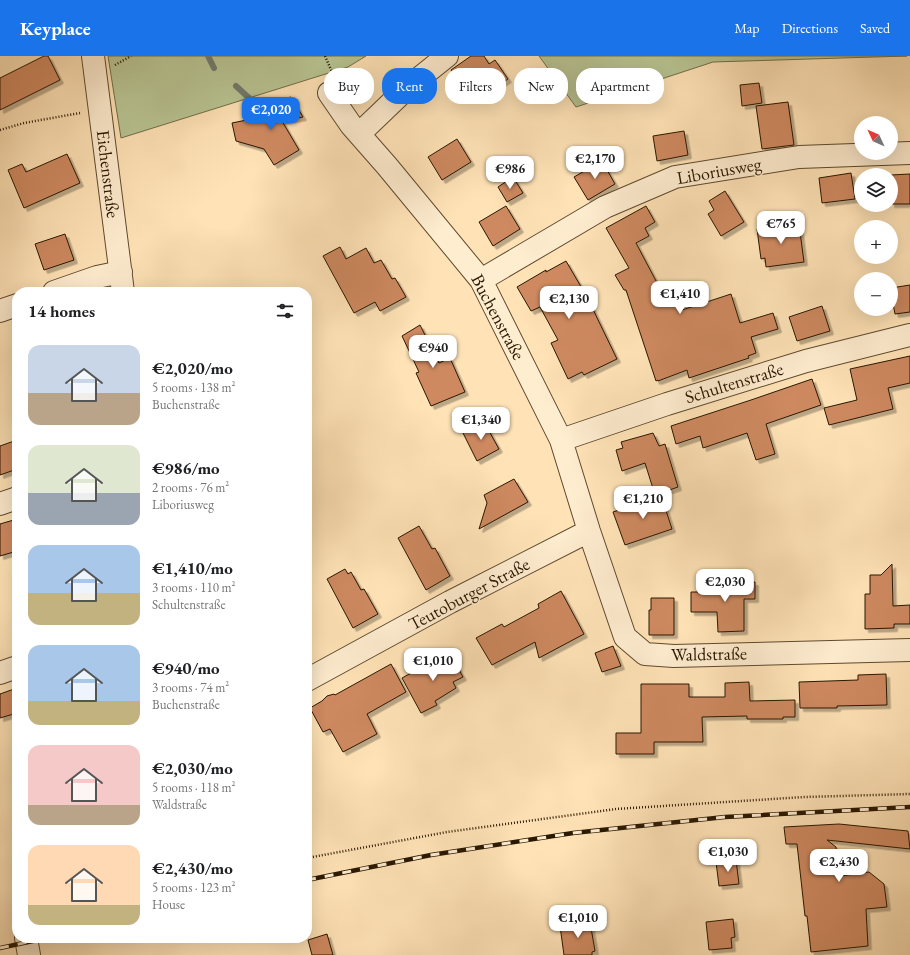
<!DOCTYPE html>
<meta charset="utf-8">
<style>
:root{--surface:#fff;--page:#f6f6f6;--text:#202124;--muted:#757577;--accent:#1a73e8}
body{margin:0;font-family:"EB Garamond",serif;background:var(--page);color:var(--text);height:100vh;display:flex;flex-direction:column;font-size:15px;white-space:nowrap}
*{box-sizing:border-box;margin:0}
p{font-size:13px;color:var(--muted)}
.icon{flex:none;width:22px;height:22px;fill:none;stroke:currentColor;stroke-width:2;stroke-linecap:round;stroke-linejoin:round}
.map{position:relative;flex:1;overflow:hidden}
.details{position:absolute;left:12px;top:231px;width:300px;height:656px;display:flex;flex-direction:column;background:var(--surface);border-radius:16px;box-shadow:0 4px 16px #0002}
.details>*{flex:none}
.guide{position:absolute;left:324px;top:12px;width:380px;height:36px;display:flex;gap:8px}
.needle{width:26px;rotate:314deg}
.controls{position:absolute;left:854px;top:60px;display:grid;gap:8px}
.controls a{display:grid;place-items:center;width:44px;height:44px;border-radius:50%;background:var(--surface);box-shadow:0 4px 16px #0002;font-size:20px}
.price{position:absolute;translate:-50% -34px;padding:0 9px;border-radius:8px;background:#fff;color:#222;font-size:13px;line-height:26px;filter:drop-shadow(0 1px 2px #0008)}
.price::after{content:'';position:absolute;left:50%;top:24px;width:12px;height:9px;margin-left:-6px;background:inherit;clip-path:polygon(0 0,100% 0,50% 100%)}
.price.on{background:var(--accent);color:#fff}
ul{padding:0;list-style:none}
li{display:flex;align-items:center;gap:12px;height:100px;padding:0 16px}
li span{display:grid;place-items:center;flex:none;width:112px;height:80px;border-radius:12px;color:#555}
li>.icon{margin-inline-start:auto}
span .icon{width:48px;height:48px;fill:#fffc;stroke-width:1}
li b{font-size:17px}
h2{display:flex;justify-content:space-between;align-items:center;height:48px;padding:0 16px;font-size:17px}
.tag{padding:0 14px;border-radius:16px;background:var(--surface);box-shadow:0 4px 16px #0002;font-size:14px;line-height:36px}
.tag.on{background:var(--accent);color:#fff}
header{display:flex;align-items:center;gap:24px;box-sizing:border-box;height:56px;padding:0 20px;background:var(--accent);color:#fff}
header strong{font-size:19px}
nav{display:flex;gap:22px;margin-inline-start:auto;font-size:14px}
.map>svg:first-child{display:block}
.green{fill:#b9c594;stroke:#716e4a}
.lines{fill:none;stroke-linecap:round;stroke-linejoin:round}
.stream{stroke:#727b6e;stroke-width:6}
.building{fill:#ce8960;stroke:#291701;filter:url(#shadow)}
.minor-casing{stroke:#5e4a2e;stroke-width:24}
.path{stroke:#291701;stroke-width:2.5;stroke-dasharray:1 2;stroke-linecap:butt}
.minor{stroke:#ffedd0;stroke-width:22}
.rail-casing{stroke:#291701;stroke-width:4.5}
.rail{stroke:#ffedd0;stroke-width:3;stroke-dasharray:9;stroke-linecap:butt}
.labels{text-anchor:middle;stroke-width:3;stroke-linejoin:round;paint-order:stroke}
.street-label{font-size:18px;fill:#291701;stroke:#ffedd0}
</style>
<header>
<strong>Keyplace</strong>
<nav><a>Map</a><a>Directions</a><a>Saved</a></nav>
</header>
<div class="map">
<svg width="910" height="899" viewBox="0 0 910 899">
<defs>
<filter id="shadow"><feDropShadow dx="3.5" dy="3.5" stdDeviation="0" flood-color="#0004"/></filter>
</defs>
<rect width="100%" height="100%" fill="#ffe3b7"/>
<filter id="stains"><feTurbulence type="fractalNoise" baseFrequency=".005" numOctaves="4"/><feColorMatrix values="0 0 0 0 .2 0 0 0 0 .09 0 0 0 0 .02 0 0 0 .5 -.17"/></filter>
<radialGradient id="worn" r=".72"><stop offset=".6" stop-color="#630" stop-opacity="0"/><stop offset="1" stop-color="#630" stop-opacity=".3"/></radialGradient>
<!-- green -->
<path class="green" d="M108 0H366L348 11 121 82Z
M539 0H907L713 6 576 51Z"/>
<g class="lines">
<!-- stream -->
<path class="stream" d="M208 0 214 12
M236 30 249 42"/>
</g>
<!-- building -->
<path class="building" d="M44 0H48L60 24 0 54V22Z
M471 0H484L489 8 495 4 508 23 494 32 492 29 471 43 451 14Z
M759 27 762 47 742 50 740 29Z
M291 41 303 61 282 65 299 94 274 109 264 93 236 85 232 67 271 59 268 46Z
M788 46 794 89 762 93 756 50Z
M684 75 688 99 657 105 653 80Z
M457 83 471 106 442 124 428 101Z
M67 98 80 127 24 152 8 114 22 108 26 116Z
M602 105 615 128 588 144 574 121Z
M851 117 855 143 822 147 819 122Z
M910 118V148H891V119Z
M513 121 523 137 507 146 498 131Z
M725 135 744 166 721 180 708 158 714 154 709 145Z
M506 150 520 173 493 190 479 166Z
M646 150 655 166 645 172 649 180 636 187 664 240 674 237 679 255 731 238 740 267 773 257 778 273 751 281 756 297 748 300 749 302 689 322 687 314 658 325V324L656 325 626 234H624L615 219 629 212 606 172Z
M799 168 804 206 766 211 765 202 761 203 757 173Z
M65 178 74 204 44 214 35 188Z
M340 191 346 203 366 192 374 207 381 204 392 223 395 222 406 241 380 255 375 246 354 257 323 200Z
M566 205 587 241 617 303 584 319 582 316 568 323 551 287 558 284 540 251 531 255 517 231 546 214V216Z
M910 229V256L895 258 891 237V232Z
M822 250 830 275 797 285 789 261Z
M420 269 439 307 450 302 465 336 431 350 416 317 419 316 402 280Z
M910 300V327L888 332 893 353 829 369 824 352 857 344 850 313Z
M812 323 821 349 766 368 775 398 756 404 747 377 703 392 700 380 676 388 671 370 751 344Z
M484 366 499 393 477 405 463 377Z
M653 377 659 390 665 388 678 431 655 439 645 407 622 415 616 394 623 392 621 386Z
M17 384V413L0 419V390Z
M514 423 528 446 479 473 487 447 484 439Z
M661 439 672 473 625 489 613 456Z
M17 463V495L0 500V468Z
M419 470 432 493 435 492 450 520 426 534 398 482Z
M892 508 893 550 910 549V568H894V572L865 573V538H870V519H881Z
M345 513 348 518 351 516 361 534 364 533 378 558 353 572 327 523Z
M703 525H744L743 526H755V543H744V575L718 576 717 556H691V536H704Z
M561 535 584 578 539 602 535 586 492 609 476 582 502 568 504 571 539 552 538 548Z
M651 542H674V579H649V554H651Z
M613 590 621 610 602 616 595 597Z
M449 596 463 621 453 626 456 632 435 645 437 649 421 657 402 622Z
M391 608 406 636 367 658 377 678 343 696 330 673 323 676 310 652 322 645 327 640 334 638 335 639Z
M886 618 887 649 837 650V652H800L799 626 858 624V619Z
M749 626 750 645 795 644V661H783V663H747V660L702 661 703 686H654V698H616V677H641V628H689V641H725V627Z
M17 632V657L0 662V638Z
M839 768 908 775 910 793 827 784 836 791 840 820 869 816 884 828 887 851 866 853 868 890 811 896 807 860H805L797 788H786L784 771Z
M736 804 739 828 719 830 716 806Z
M733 863 735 881 731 882 732 892 709 894 706 866Z
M590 866 595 895 592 896V899H564L560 870Z
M327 878 333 899H312L308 884Z"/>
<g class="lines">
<!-- minor casing -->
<g class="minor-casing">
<path id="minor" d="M93 0 123 236
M329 37 351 69 387 110 481 224 561 384 589 475 625 581 645 598 674 600 910 594
M359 78 407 32 447 0
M481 224 605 151 675 121 799 101 910 97
M54 236 97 221 121 216
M0 255 17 249
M561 384 667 348 806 305 910 279
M0 448 17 442
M0 617 17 611
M307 624 450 546 589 475
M26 882 29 899"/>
</g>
<!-- path -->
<path class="path" d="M325 0 332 16
M115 9 131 0
M0 74 24 67 80 57
M307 802 447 776 616 753 804 741 910 738"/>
<!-- minor -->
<use href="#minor" class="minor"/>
<!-- rail casing -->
<g class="rail-casing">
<path id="rail" d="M307 824 431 799 573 777 725 761 910 751
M0 892 47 882"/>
</g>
<!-- rail -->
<use href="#rail" class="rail"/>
</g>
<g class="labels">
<!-- street labels -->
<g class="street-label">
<text transform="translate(719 115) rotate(-10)" y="6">Liboriusweg</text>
<text transform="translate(108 118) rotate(83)" y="6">Eichenstraße</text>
<text transform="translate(498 261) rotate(62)" y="6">Buchenstraße</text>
<text transform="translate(734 327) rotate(-17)" y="6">Schultenstraße</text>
<text transform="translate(469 538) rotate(-28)" y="6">Teutoburger Straße</text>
<text transform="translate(709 598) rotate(-1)" y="6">Waldstraße</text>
</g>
</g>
<rect width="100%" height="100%" filter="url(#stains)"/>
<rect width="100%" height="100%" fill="url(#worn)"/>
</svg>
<div class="controls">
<a><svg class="needle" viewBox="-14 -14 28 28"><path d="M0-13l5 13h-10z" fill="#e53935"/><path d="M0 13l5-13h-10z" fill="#757577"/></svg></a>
<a><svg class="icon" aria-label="layers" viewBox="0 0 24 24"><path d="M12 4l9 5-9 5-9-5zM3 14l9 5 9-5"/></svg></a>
<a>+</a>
<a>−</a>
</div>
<b class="price on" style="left:271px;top:75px">€2,020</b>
<b class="price" style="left:595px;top:124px">€2,170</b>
<b class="price" style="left:510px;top:134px">€986</b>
<b class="price" style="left:781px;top:189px">€765</b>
<b class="price" style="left:680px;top:259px">€1,410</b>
<b class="price" style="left:569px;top:264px">€2,130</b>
<b class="price" style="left:433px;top:313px">€940</b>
<b class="price" style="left:481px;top:385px">€1,340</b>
<b class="price" style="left:643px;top:464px">€1,210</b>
<b class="price" style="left:725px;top:547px">€2,030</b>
<b class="price" style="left:433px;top:626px">€1,010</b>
<b class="price" style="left:728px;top:817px">€1,030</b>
<b class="price" style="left:839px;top:827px">€2,430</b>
<b class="price" style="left:578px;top:883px">€1,010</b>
<div class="guide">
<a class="tag">Buy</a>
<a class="tag on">Rent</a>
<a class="tag">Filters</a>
<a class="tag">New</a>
<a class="tag">Apartment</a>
</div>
<section class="details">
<h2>14 homes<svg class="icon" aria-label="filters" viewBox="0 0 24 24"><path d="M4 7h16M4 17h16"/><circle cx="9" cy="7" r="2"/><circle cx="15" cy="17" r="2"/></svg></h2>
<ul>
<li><span style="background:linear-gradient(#c9d6e8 60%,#b9a48a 0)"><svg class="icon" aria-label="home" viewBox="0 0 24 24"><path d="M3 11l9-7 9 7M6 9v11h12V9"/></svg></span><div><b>€2,020/mo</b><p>5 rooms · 138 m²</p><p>Buchenstraße</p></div></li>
<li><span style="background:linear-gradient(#dfe7d0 60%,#9aa5b1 0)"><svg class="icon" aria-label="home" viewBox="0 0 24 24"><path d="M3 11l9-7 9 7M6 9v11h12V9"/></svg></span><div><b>€986/mo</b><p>2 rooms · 76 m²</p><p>Liboriusweg</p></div></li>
<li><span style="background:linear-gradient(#a9c7e8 60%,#c2b280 0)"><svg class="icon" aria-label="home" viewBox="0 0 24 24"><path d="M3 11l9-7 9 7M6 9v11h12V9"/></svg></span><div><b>€1,410/mo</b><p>3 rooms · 110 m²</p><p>Schultenstraße</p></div></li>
<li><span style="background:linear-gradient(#a9c7e8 70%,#c2b280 0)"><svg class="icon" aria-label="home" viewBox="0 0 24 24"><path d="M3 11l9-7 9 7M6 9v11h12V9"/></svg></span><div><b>€940/mo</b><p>3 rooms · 74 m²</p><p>Buchenstraße</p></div></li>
<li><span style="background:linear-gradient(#f6c9c9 75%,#b9a48a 0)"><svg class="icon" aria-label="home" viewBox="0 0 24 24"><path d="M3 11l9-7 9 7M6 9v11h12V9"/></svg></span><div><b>€2,030/mo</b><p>5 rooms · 118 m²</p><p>Waldstraße</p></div></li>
<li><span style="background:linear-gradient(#ffd9b3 75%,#c2b280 0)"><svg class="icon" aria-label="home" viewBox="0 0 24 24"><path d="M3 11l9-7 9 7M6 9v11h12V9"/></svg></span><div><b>€2,430/mo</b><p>5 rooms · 123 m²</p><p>House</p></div></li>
</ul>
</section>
</div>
